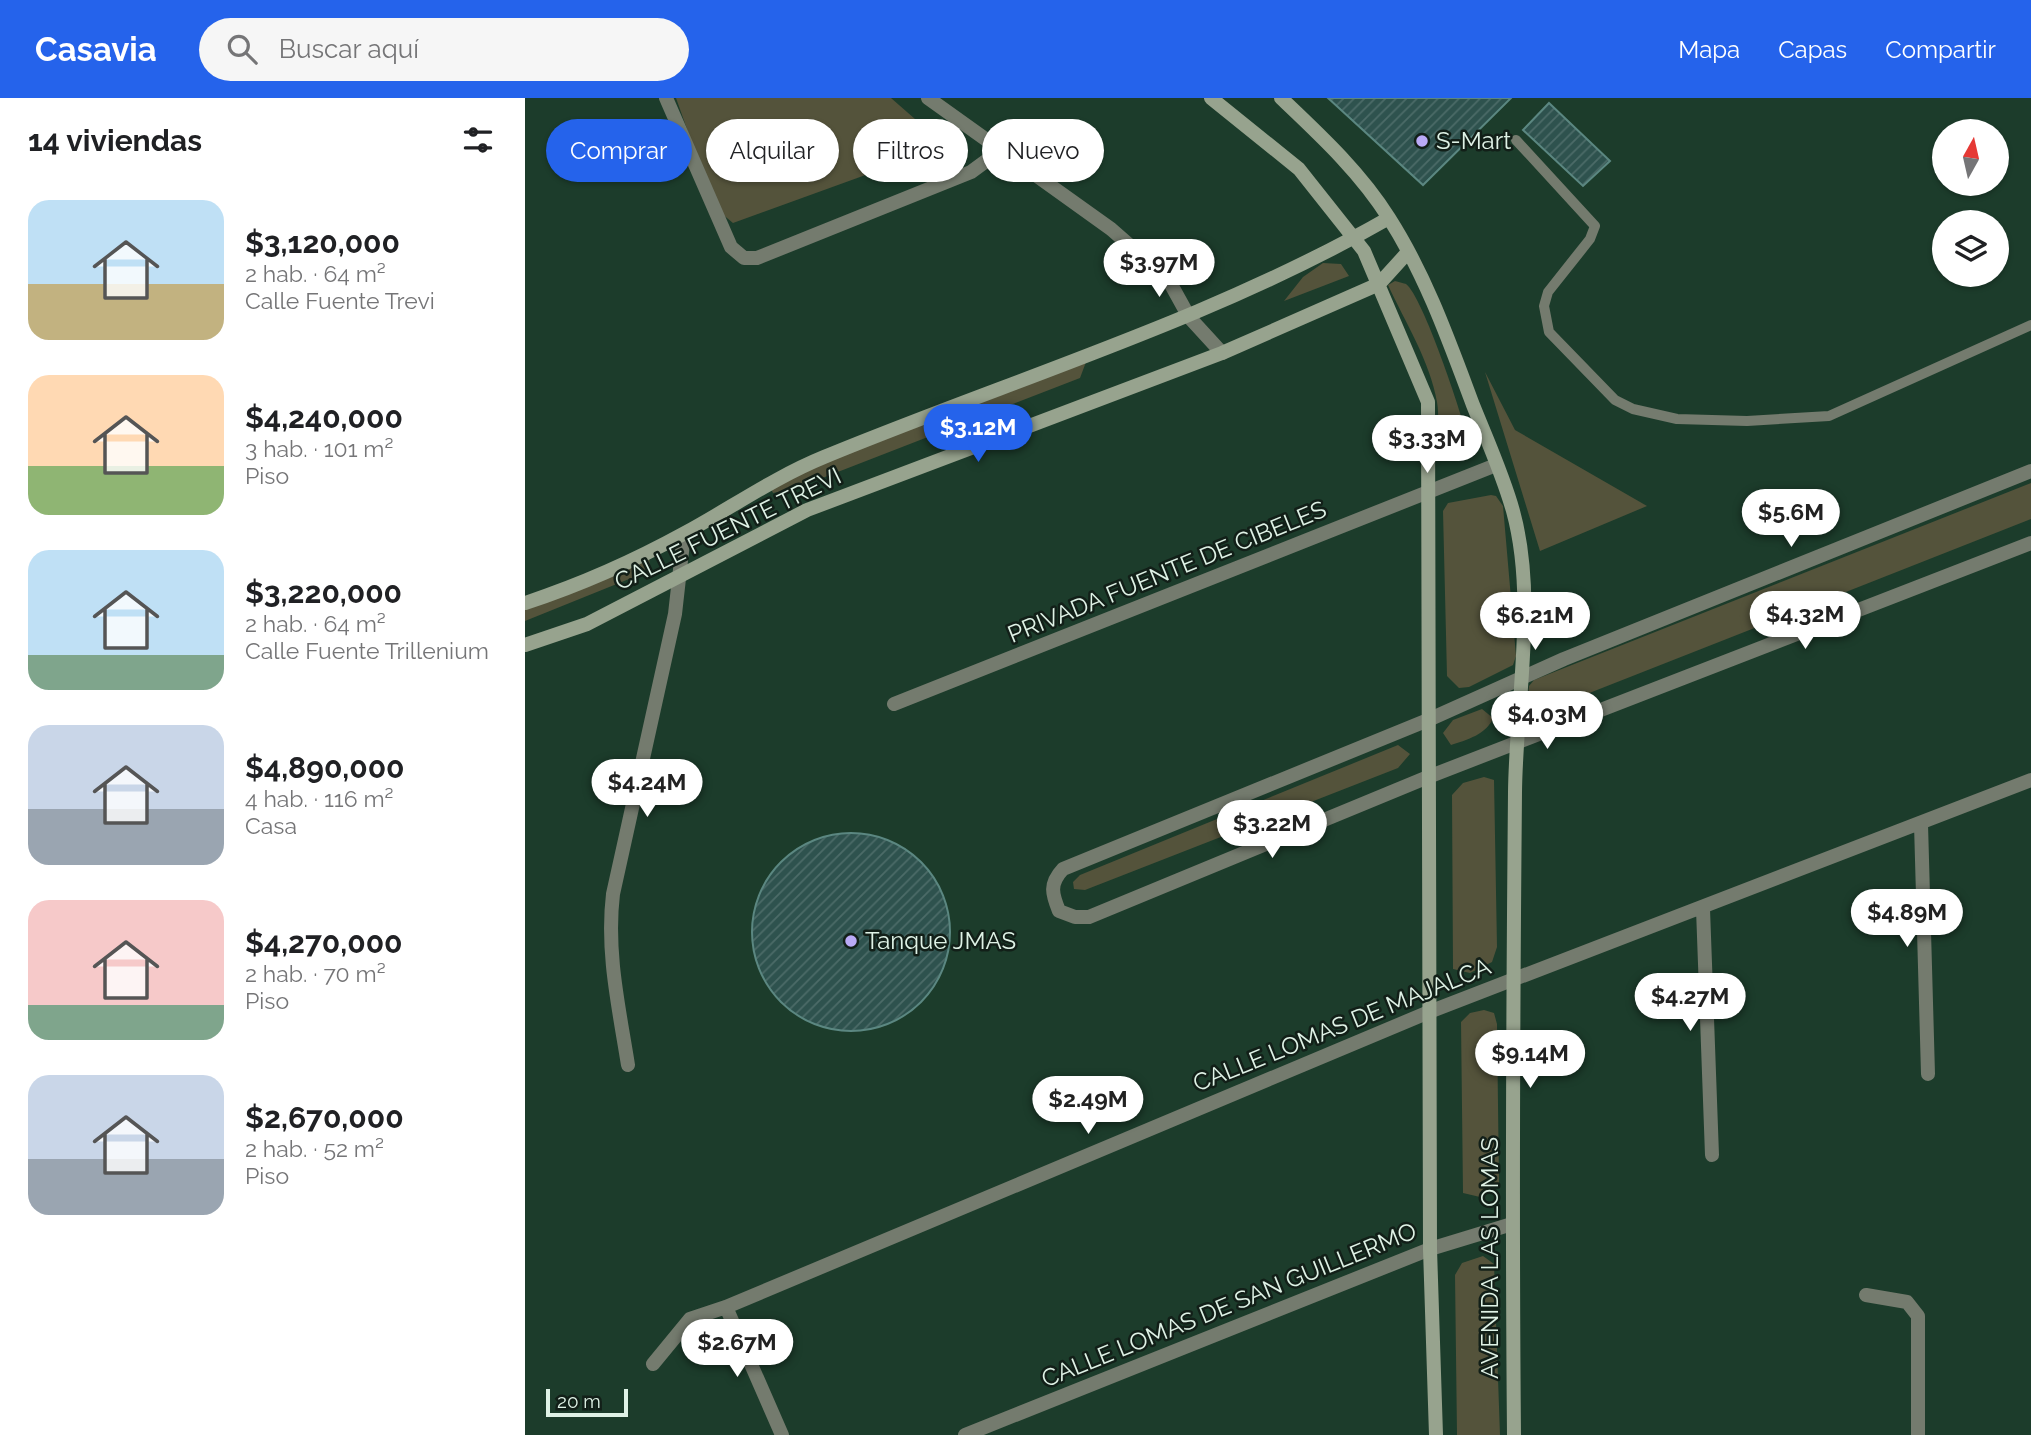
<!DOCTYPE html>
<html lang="es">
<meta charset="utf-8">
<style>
:root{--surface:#fff;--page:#f6f6f6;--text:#202124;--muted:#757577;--accent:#2563eb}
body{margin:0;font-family:Raleway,sans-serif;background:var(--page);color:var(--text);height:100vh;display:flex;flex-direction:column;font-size:26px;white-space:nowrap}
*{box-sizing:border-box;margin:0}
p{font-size:23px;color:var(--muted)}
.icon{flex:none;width:38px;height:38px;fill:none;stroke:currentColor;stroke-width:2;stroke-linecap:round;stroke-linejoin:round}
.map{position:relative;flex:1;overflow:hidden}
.panel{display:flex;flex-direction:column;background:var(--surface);width:525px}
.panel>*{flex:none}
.hud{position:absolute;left:21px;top:21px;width:665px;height:63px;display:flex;gap:14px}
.needle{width:46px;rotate:8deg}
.fabs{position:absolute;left:1407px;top:21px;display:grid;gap:14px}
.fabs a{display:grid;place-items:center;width:77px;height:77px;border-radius:50%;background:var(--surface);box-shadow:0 2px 5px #0004;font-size:35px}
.scale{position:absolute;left:21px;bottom:18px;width:82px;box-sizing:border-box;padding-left:7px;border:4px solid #dff2e6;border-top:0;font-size:19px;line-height:24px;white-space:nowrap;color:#dff2e6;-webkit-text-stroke:5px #121f18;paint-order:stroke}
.price{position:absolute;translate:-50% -60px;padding:0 16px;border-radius:24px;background:#fff;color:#222;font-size:23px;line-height:46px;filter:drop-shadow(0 2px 4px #0008)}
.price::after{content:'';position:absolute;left:50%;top:42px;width:21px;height:16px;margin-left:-10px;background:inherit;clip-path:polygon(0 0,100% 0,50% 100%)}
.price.current{background:var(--accent);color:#fff}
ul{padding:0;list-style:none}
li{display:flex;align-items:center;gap:21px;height:175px;padding:0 28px}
li span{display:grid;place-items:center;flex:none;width:196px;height:140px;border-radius:21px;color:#555}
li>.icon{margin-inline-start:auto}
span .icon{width:84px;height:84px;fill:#fffc;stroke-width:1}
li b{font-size:30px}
h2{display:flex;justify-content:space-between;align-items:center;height:84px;padding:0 28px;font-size:30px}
.tag{padding:0 24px;border-radius:32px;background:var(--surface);box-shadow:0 2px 5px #0004;font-size:24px;line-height:63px}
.tag.current{background:var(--accent);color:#fff}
header{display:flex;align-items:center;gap:42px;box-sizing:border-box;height:98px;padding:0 35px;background:var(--accent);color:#fff}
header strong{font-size:33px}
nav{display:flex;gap:38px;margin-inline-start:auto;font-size:24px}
.search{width:490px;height:63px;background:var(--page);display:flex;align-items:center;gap:18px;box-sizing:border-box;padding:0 24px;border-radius:38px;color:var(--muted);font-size:26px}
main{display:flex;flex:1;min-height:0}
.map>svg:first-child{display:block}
.park{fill:#54533b}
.building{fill:url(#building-hatch);stroke:#5b8781;stroke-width:2}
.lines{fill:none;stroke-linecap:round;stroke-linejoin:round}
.lane{stroke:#747b6e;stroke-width:10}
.street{stroke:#747b6e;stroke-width:14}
.secondary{stroke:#97a38e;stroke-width:14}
.poi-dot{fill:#baaaf6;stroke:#121f18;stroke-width:2.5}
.labels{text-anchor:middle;stroke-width:5;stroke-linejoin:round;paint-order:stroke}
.poi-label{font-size:24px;fill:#dff2e6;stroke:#121f18;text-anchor:start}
.street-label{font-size:24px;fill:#dff2e6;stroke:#121f18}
</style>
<header>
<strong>Casavia</strong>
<div class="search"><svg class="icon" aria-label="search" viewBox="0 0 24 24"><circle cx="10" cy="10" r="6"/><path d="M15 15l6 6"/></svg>Buscar aquí</div>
<nav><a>Mapa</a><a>Capas</a><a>Compartir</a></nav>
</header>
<main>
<section class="panel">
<h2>14 viviendas<svg class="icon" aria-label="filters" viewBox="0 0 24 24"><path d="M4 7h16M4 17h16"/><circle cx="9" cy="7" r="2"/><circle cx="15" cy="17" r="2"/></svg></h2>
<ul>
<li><span style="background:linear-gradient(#bfe0f5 60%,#c2b280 0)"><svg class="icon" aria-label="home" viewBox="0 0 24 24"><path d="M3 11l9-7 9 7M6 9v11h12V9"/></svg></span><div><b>$3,120,000</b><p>2 hab. · 64 m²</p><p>Calle Fuente Trevi</p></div></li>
<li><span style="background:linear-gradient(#ffd9b3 65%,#8fb573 0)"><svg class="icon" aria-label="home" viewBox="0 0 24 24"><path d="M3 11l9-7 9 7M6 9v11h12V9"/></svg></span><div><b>$4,240,000</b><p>3 hab. · 101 m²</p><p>Piso</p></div></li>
<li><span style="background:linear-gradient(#bfe0f5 75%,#7fa58c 0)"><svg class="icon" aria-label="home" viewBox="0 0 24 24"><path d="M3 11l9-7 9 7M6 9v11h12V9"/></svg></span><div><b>$3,220,000</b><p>2 hab. · 64 m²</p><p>Calle Fuente Trillenium</p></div></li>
<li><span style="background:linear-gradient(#c9d6e8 60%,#9aa5b1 0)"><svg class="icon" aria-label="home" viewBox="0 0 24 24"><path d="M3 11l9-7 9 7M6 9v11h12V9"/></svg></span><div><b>$4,890,000</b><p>4 hab. · 116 m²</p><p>Casa</p></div></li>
<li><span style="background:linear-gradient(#f6c9c9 75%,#7fa58c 0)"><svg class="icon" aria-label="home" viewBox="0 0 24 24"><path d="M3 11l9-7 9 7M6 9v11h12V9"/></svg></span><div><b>$4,270,000</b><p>2 hab. · 70 m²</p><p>Piso</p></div></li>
<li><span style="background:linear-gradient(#c9d6e8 60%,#9aa5b1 0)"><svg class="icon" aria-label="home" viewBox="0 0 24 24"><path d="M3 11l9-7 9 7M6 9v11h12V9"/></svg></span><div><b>$2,670,000</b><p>2 hab. · 52 m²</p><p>Piso</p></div></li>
</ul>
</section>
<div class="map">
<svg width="1506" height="1337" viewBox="0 0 1506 1337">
<defs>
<pattern id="building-hatch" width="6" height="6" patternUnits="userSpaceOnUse" patternTransform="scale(1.75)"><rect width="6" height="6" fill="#2e524e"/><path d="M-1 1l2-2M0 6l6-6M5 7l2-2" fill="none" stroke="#4c6b68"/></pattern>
</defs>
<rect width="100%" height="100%" fill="#1c3c2b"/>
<!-- park -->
<path class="park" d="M151 0H366L406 35 393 58 208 125 190 110Z
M798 165 816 166 824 178 759 203 778 179Z
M870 183C871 183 880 186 881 186 898 199 937 316 943 342L935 356 915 359C911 340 915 322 912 304 905 263 880 224 863 187Z
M561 264 555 280 269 391 248 395 242 382Z
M960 274 990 332 1122 408 1015 453Z
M1506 385V421L1011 616 1002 612 1004 588 1009 582Z
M966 397 971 398 978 408 991 558 988 567 944 589 934 590 922 578 918 413 923 405Z
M124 459 125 468 114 477 0 523V504Z
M957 611 968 620C962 636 942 642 926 647L918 635 928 622Z
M873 647 885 656 873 670 560 792 549 791 548 784 555 777Z
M959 679 969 682 972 849 967 864 945 875 928 871 927 697 938 685Z
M959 912 969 915 972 926 974 1087 955 1099 938 1095 936 924 945 915Z
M958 1158 969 1166 975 1337H932L930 1177 937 1165Z"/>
<!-- building -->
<path class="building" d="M803 0H986L898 87Z
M1024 5 1085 63 1058 88 998 32Z
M227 834a99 99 0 1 1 198 0a99 99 0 1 1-198 0Z"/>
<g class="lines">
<!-- lane -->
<path class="lane" d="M991 42 1070 128 1065 141 1023 194 1019 208 1024 234 1090 302 1108 311 1152 321 1222 323 1304 318 1506 227"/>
<!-- street -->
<path class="street" d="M141 0 206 149 219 160H232L446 74 476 52
M403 0 586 131 643 181 664 219 697 255
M1506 373 1039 561 903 622 538 771C524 786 527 796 534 813L550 819H564L903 679 1506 445
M369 606 971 367
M1396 726 1403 976
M1178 811 1187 1057
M103 967C94 910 81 854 88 796L150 516 159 436
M1341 1197 1382 1204 1393 1218V1337
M201 1209 257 1337
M128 1266 165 1221 201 1209 904 914 1506 682
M440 1337 905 1151 987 1126"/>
<!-- secondary -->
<path class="secondary" d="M686 0 774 71 839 153 903 304 905 1151 911 1337
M756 0C795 37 835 74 864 120 901 178 924 243 948 307 962 342 978 377 988 413 1012 500 991 604 990 694 988 909 987 1123 989 1337
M0 505C55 487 109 463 160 435 206 410 250 379 299 359 488 281 686 222 864 120
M0 547 62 526 282 412 697 255 854 186 883 154"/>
</g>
<!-- markers -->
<g class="poi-dot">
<circle cx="897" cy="43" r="7"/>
<circle cx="326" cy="843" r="7"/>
</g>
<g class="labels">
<!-- poi labels -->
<g class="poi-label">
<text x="911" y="51">S-Mart</text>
<text x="340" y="851">Tanque JMAS</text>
</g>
<!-- street labels -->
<g class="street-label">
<text transform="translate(203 431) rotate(-26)" y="8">CALLE FUENTE TREVI</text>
<text transform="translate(642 474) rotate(-22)" y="8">PRIVADA FUENTE DE CIBELES</text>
<text transform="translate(817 927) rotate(-22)" y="8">CALLE LOMAS DE MAJALCA</text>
<text transform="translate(965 1160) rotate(-90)" y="8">AVENIDA LAS LOMAS</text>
<text transform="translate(704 1207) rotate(-22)" y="8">CALLE LOMAS DE SAN GUILLERMO</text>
</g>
</g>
</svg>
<div class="fabs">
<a><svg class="needle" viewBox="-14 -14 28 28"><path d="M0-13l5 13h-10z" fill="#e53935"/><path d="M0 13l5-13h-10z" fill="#757577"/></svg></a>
<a><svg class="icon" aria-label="layers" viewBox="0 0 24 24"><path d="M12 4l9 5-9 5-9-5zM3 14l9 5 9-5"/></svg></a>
</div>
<div class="scale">20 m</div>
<b class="price" style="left:634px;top:201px">$3.97M</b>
<b class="price current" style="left:453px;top:366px">$3.12M</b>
<b class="price" style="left:902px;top:377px">$3.33M</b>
<b class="price" style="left:1266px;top:451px">$5.6M</b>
<b class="price" style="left:1280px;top:553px">$4.32M</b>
<b class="price" style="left:1010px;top:554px">$6.21M</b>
<b class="price" style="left:1022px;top:653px">$4.03M</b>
<b class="price" style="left:122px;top:721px">$4.24M</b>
<b class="price" style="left:747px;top:762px">$3.22M</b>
<b class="price" style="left:1382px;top:851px">$4.89M</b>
<b class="price" style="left:1165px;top:935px">$4.27M</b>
<b class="price" style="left:1005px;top:992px">$9.14M</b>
<b class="price" style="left:563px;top:1038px">$2.49M</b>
<b class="price" style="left:212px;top:1281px">$2.67M</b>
<div class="hud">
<a class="tag current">Comprar</a>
<a class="tag">Alquilar</a>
<a class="tag">Filtros</a>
<a class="tag">Nuevo</a>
</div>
</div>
</main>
